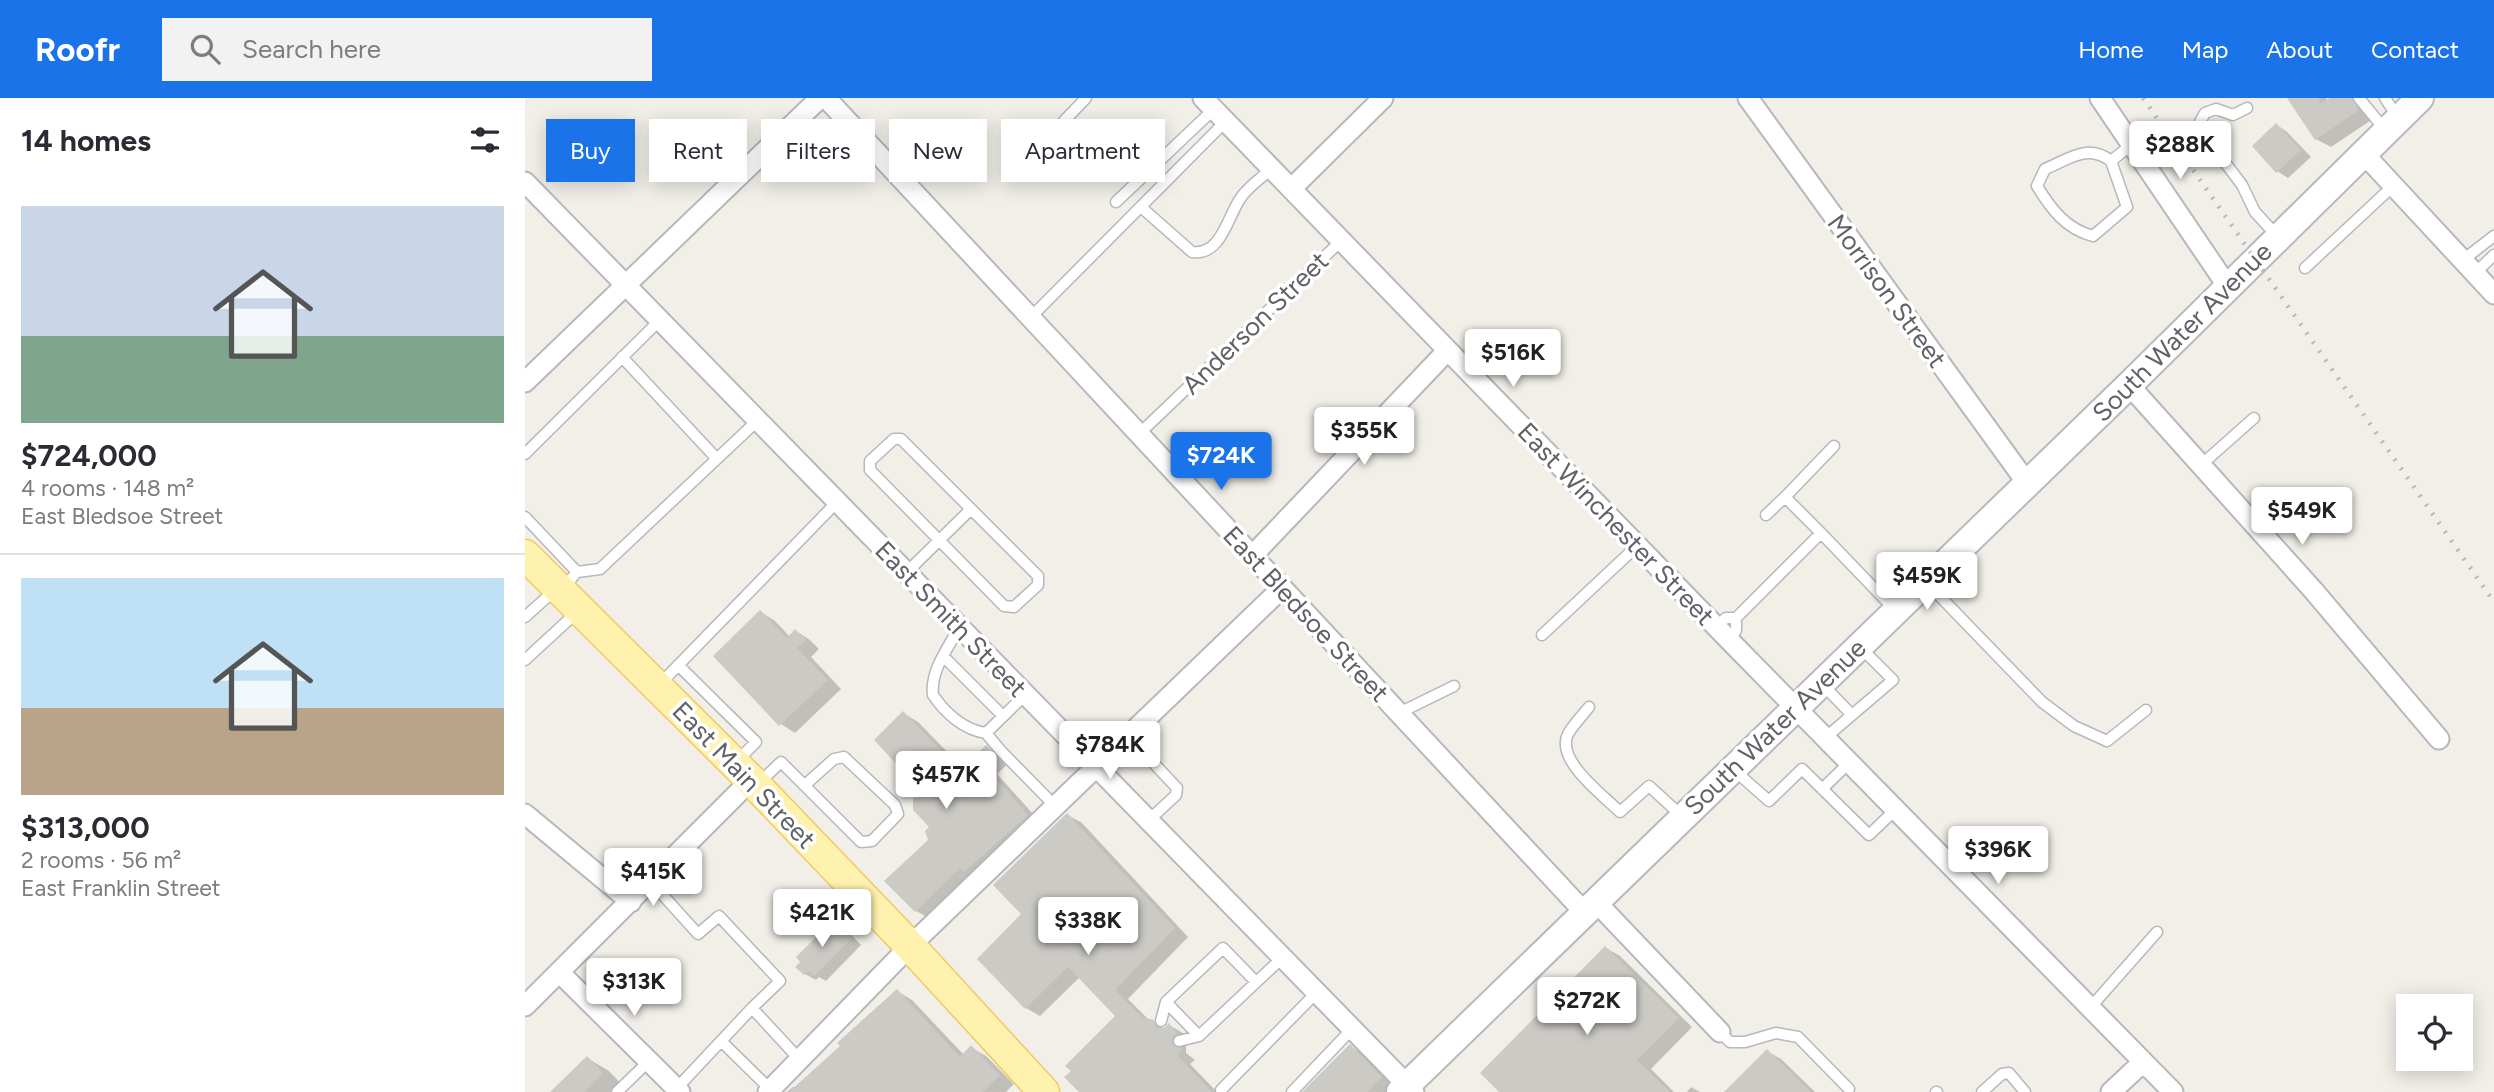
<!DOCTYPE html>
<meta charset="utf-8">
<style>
:root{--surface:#fff;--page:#f2f2f3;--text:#2b2b33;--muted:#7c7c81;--line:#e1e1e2;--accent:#1a73e8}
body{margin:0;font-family:Figtree,sans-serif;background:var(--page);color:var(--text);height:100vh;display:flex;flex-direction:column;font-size:26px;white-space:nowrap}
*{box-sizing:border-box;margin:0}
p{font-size:23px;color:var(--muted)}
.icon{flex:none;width:38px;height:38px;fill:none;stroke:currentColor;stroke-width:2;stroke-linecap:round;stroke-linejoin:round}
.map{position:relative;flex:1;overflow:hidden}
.panel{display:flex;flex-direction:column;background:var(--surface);width:525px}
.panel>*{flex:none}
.guide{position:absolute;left:21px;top:21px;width:665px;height:63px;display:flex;gap:14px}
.fabs{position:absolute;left:1871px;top:896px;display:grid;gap:14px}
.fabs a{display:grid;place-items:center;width:77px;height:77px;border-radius:0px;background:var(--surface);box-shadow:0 4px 18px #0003;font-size:35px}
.price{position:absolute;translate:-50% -60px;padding:0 16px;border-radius:7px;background:#fff;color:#222;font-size:23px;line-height:46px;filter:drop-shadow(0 2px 4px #0008)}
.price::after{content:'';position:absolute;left:50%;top:42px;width:21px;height:16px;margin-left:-10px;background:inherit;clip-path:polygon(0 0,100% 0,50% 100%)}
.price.active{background:var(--accent);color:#fff}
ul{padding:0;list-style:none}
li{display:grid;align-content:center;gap:14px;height:371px;padding:0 21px}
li+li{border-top:2px solid var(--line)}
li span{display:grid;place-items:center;height:217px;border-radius:0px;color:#555}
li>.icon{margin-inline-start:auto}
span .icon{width:126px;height:126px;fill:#fffc;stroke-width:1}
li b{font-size:30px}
h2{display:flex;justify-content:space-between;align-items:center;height:84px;padding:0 21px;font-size:30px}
.pill{padding:0 24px;border-radius:0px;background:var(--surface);box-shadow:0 4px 18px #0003;font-size:24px;line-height:63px}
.pill.active{background:var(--accent);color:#fff}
header{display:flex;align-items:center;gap:42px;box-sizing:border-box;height:98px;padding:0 35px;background:var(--accent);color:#fff}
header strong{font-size:33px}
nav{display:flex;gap:38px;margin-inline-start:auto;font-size:24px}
.search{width:490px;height:63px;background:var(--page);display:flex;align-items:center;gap:18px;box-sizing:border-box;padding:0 24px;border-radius:0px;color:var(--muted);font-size:26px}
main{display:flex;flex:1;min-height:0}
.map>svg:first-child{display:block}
.shadow{fill:#0003}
.building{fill:#cccac5}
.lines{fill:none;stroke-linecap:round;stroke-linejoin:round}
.service-casing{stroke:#b5b8bc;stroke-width:13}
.minor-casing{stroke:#b5b8bc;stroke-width:23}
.secondary-casing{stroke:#b6babf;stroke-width:30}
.primary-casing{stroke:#f2c960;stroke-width:33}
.service{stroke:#fff;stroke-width:10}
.minor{stroke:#fff;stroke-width:19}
.secondary{stroke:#fff;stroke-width:26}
.primary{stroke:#fff2af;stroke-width:30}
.rail{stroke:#b6b7b8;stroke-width:4.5;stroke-dasharray:2 9;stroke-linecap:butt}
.labels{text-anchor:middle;stroke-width:7;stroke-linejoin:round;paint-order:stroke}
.street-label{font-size:26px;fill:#5f6368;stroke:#fff}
</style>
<header>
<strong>Roofr</strong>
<div class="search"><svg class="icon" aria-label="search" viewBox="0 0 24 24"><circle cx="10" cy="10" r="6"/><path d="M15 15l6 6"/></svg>Search here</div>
<nav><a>Home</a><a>Map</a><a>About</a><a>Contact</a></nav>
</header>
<main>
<section class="panel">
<h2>14 homes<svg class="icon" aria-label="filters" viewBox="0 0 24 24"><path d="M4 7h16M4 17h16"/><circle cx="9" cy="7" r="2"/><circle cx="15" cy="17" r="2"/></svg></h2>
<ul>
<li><span style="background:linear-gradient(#c9d6e8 60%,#7fa58c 0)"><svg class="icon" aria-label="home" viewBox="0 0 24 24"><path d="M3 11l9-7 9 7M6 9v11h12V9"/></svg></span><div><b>$724,000</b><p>4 rooms · 148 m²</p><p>East Bledsoe Street</p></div></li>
<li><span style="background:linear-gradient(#bfe0f5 60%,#b9a48a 0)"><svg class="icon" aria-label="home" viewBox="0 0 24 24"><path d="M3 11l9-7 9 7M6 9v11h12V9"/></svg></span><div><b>$313,000</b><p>2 rooms · 56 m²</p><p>East Franklin Street</p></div></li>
</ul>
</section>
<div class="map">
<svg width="1969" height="994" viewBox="0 0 1969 994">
<rect width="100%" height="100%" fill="#f1efe8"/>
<!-- shadow -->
<path class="shadow" d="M1764 0H1801L1803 3 1808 0H1836L1848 21 1806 49 1791 41Z
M1752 27 1762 34 1786 59 1763 80 1752 73Z
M236 514 250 523 265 539 271 533 285 542 294 551 286 559 316 591 270 635 256 626Z
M378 615 393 624 439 671 461 649 476 658 483 666 472 676 517 726 406 821 391 813 405 742V700Z
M543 717 557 725 663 839 603 901 625 923 640 931 644 927 658 935 666 944 661 948V955L670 962 665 966 692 994H557L593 918 555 879 515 918 501 910 498 816Z
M309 824 320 830 336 847 301 883 294 879 291 882 280 876Z
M1081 850 1095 858 1167 929 1126 971 1149 994H977Z
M372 893 387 902 439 957 447 950 461 958 489 986 481 994H262L268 989 271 990 317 948Z
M825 948 840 957 870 988 864 994H778Z
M1242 953 1256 961 1290 994H1202Z
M62 960 84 973 99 989 93 994H27Z
M1166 989 1175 994H1162Z"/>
<!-- building -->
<path class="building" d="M1762 0H1793L1796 5 1805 0H1827L1834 12 1790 42Z
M1751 25 1776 52 1751 75 1727 48Z
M235 512 262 540 270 531 281 542 272 550 303 582 254 628 188 558Z
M378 613 435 672 461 647 470 657 459 667 503 717 439 774 435 770 390 814 359 783 403 742 400 733 404 729 388 712V700L401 698 349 642Z
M542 715 650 830 590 892 617 919 629 922 631 929 639 930 644 925 652 936 647 940V945L657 952 652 957 687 994H554L539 979 546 973 540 968 590 918 543 869 500 911 452 861 496 816 468 787Z
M308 822 327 840 289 878 284 873 279 877 270 869 275 864 271 859Z
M1080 848 1154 920 1112 962 1145 994H974L955 975Z
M372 891 435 959 446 947 475 977 458 994H264L315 948 312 945Z
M825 946 857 979 842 994H777Z
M1242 951 1286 994H1199Z
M62 958 78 975 59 994H25Z"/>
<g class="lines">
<!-- service casing -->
<g class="service-casing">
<path id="service" d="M1834 0 1861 33
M1860 0 1873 20
M1722 10 1708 17 1691 11 1680 15 1675 24 1680 38 1717 87 1730 114 1753 139
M539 23 561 0
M1586 63 1602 109 1568 138C1541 131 1526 111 1512 88L1520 71C1544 61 1563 45 1586 63L1606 47
M591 104 689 11
M616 109 667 154C696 158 702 120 715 101 722 89 737 80 747 70
M1938 162 1969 138
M1780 170 1868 88
M1950 175 1969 157
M506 219 701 23
M97 259 192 361
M614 336 817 142
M369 341H376L513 478V487L489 509 479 508 345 372V363Z
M0 356 134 223
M1676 367 1729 320
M1260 399 1309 348
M1241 417 1260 399 1296 435
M0 419 52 474
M381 475 446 411
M1403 486 1517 604 1549 628 1582 643 1621 612
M39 489 52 474 75 471 232 323
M0 519 31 491
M1191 528 1201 520H1211L1296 435 1370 512
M434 530C423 550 405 573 408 597 420 615 439 632 461 635L475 652 530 708
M1017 537 1112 448
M1205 543 1211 532V520
M418 558 478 618
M0 562 52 514
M153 567 231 644 212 663
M134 587 312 404
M1298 587 1327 617
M1064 609C1057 618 1048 627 1043 636 1030 662 1078 697 1095 714L1124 688 1158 719
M874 615 929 588
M461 635 500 597
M1300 640 1368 582 1335 549
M619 655 652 690 651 697 623 723
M1209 672 1244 703 1277 671 1344 737 1370 712
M234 685 256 664 336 744 347 743 373 716 370 707 319 659 309 661 280 687
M1297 691 1324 665
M126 784 173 836 194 818 255 883 227 910
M731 884 698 850 641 904 674 938 757 860
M1565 910 1632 834
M636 923 641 904
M1195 934 1205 944H1220L1251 935 1273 939 1324 991
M196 943 246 992
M654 943 674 938
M152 990 227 910 275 962
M696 992 791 895
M92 994 124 963
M767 994 827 931
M1411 994H1412
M1457 994 1477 976 1484 975 1500 994"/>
</g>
<!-- minor casing -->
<g class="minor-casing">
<path id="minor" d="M301 0 1061 816
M678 0 1205 543 1648 994
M1223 0 1502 385
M1575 0 1703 189
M1839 56 1969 196
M0 84 889 994
M767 90 858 0
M0 284 295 0
M1604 287 1788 492 1914 641
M727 458 922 253
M0 716 106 804
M1072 805 1195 934
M34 874 155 994
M0 908 226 682
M243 994 385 848 757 490
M1586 994 1617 965"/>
</g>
<!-- secondary casing -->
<g class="secondary-casing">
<path id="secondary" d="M875 994 1604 287 1895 0"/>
</g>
<!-- primary casing -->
<g class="primary-casing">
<path id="primary" d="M0 457 226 682 385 848 519 994"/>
</g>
<!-- service -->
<use href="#service" class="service"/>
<!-- minor -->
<use href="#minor" class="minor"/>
<!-- secondary -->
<use href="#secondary" class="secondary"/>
<!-- primary -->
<use href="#primary" class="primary"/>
<!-- rail -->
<path class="rail" d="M1618 0 1969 504"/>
</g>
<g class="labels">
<!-- street labels -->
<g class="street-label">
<text transform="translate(1362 193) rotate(54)" y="9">Morrison Street</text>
<text transform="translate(730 225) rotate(-44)" y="9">Anderson Street</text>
<text transform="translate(1657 234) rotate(-45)" y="9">South Water Avenue</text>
<text transform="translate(1091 426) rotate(46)" y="9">East Winchester Street</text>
<text transform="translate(781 516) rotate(47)" y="9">East Bledsoe Street</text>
<text transform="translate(426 521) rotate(46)" y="9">East Smith Street</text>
<text transform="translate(1250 629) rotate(-44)" y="9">South Water Avenue</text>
<text transform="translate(219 677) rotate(46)" y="9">East Main Street</text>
</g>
</g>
</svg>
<div class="fabs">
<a><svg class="icon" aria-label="locate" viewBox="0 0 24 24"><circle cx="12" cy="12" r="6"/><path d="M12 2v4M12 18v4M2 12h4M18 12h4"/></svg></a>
</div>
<b class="price" style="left:1655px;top:83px">$288K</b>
<b class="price" style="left:988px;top:291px">$516K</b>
<b class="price" style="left:839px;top:369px">$355K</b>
<b class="price active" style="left:696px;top:394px">$724K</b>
<b class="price" style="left:1777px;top:449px">$549K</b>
<b class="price" style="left:1402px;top:514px">$459K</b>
<b class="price" style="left:585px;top:683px">$784K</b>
<b class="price" style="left:421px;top:713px">$457K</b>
<b class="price" style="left:1473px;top:788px">$396K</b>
<b class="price" style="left:128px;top:810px">$415K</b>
<b class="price" style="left:297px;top:851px">$421K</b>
<b class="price" style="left:563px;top:859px">$338K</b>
<b class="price" style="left:109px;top:920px">$313K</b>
<b class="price" style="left:1062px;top:939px">$272K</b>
<div class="guide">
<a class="pill active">Buy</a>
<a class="pill">Rent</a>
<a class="pill">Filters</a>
<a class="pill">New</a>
<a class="pill">Apartment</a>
</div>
</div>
</main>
